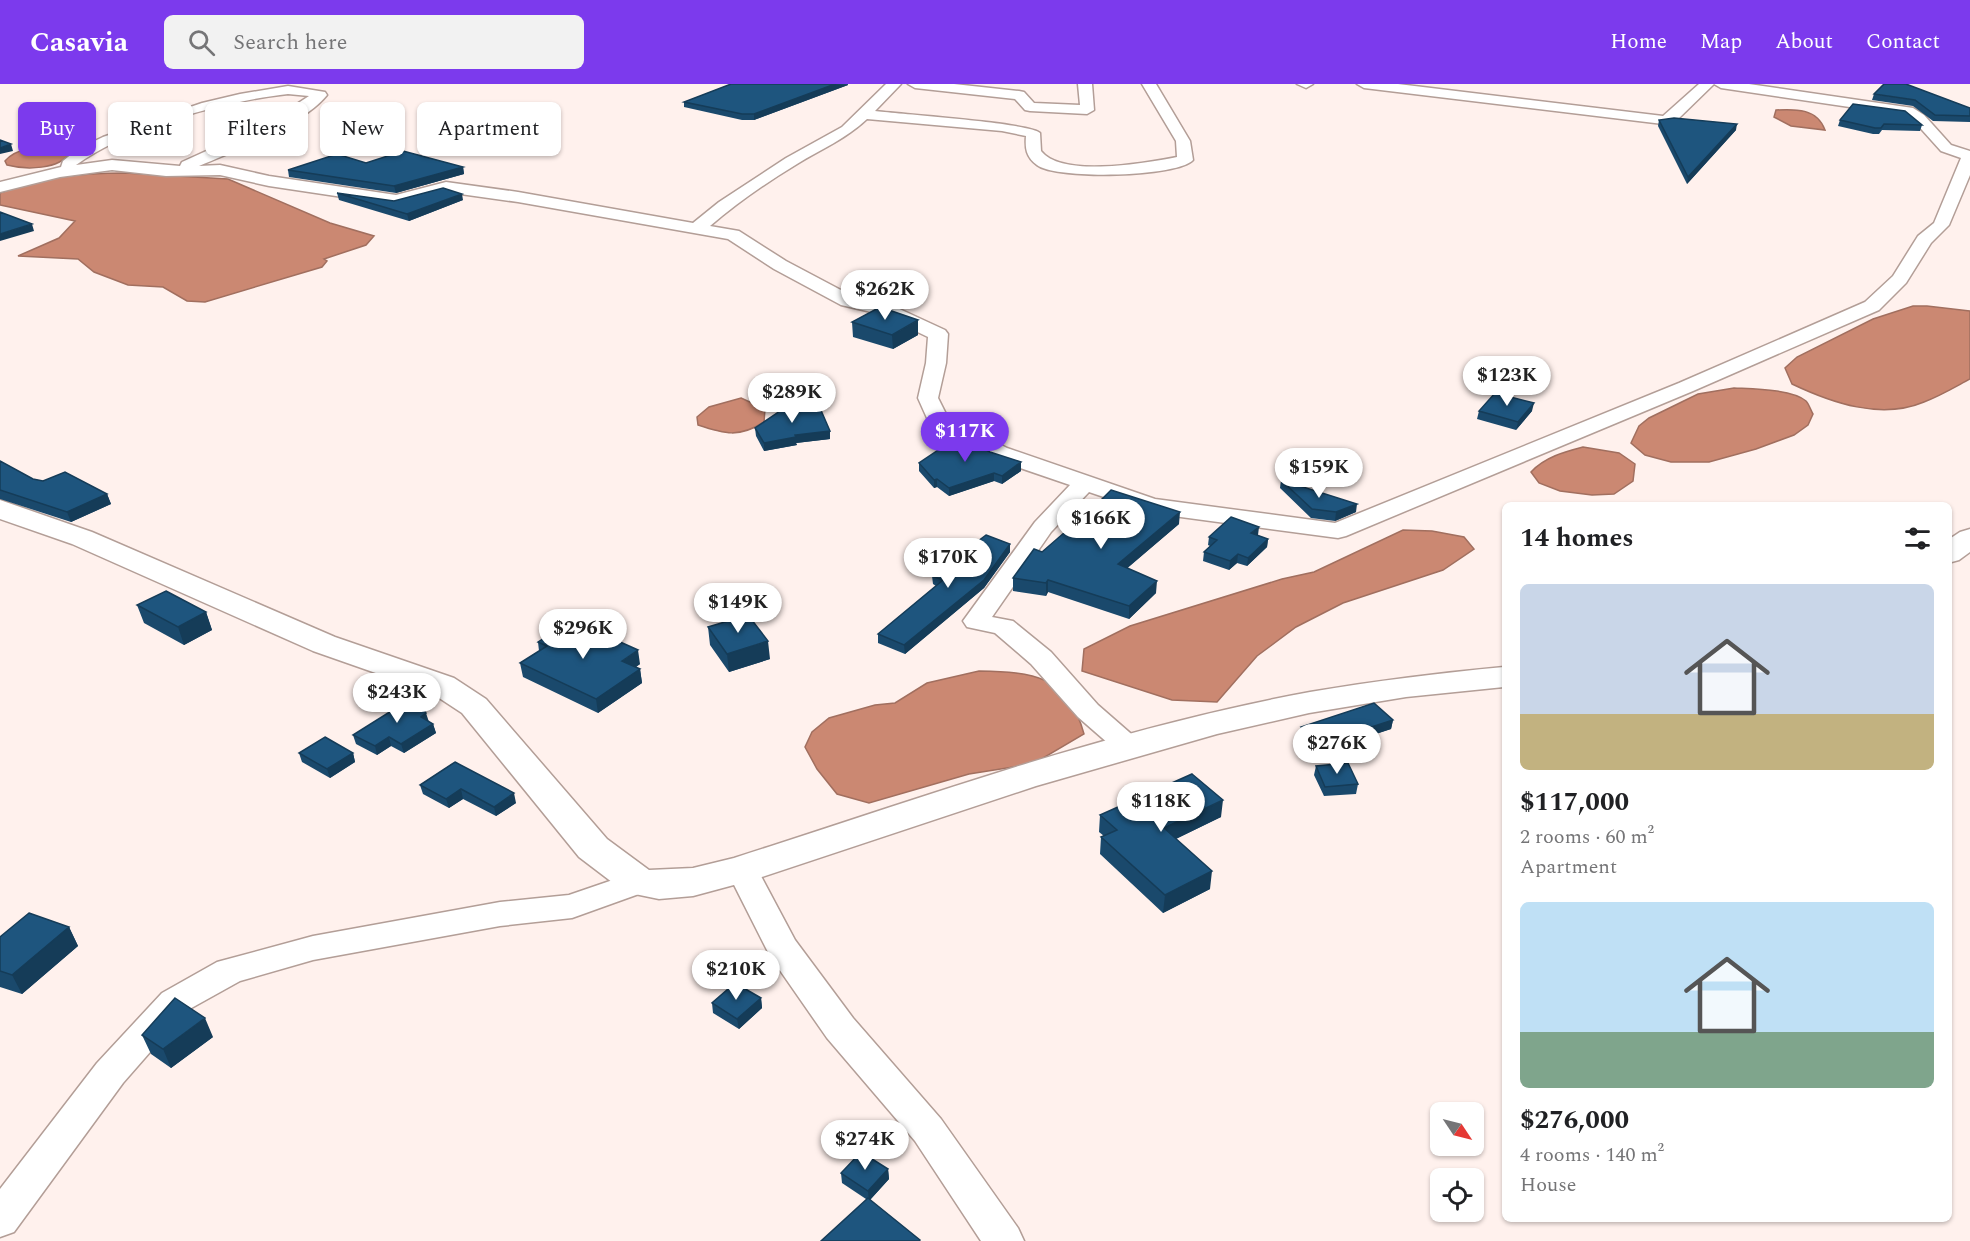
<!DOCTYPE html>
<meta charset="utf-8">
<style>
:root{--surface:#fff;--page:#f2f2f2;--text:#202124;--muted:#757577;--accent:#7c3aed}
body{margin:0;font-family:Spectral,serif;background:var(--page);color:var(--text);height:100vh;display:flex;flex-direction:column;font-size:22px;white-space:nowrap}
*{box-sizing:border-box;margin:0}
p{font-size:20px;color:var(--muted)}
.icon{flex:none;width:33px;height:33px;fill:none;stroke:currentColor;stroke-width:2;stroke-linecap:round;stroke-linejoin:round}
.map{position:relative;flex:1;overflow:hidden}
.sheet{position:absolute;left:1502px;top:418px;width:450px;height:720px;display:flex;flex-direction:column;background:var(--surface);border-radius:9px;box-shadow:0 2px 4px #0004}
.sheet>*{flex:none}
.guide{position:absolute;left:18px;top:18px;width:570px;height:54px;display:flex;gap:12px}
.needle{width:39px;rotate:125deg}
.fabs{position:absolute;left:1430px;top:1018px;display:grid;gap:12px}
.fabs a{display:grid;place-items:center;width:54px;height:54px;border-radius:9px;background:var(--surface);box-shadow:0 2px 4px #0004;font-size:30px}
.price{position:absolute;translate:-50% -51px;padding:0 14px;border-radius:21px;background:#fff;color:#222;font-size:20px;line-height:39px;filter:drop-shadow(0 2px 3px #0008)}
.price::after{content:'';position:absolute;left:50%;top:36px;width:18px;height:14px;margin-left:-9px;background:inherit;clip-path:polygon(0 0,100% 0,50% 100%)}
.price.on{background:var(--accent);color:#fff}
ul{padding:0;list-style:none}
li{display:grid;align-content:center;gap:12px;height:318px;padding:0 18px}
li span{display:grid;place-items:center;height:186px;border-radius:9px;color:#555}
li>.icon{margin-inline-start:auto}
span .icon{width:108px;height:108px;fill:#fffc;stroke-width:1}
li b{font-size:26px}
h2{display:flex;justify-content:space-between;align-items:center;height:72px;padding:0 18px;font-size:26px}
.pill{padding:0 21px;border-radius:9px;background:var(--surface);box-shadow:0 2px 4px #0004;font-size:21px;line-height:54px}
.pill.on{background:var(--accent);color:#fff}
header{display:flex;align-items:center;gap:36px;box-sizing:border-box;height:84px;padding:0 30px;background:var(--accent);color:#fff}
header strong{font-size:28px}
nav{display:flex;gap:33px;margin-inline-start:auto;font-size:21px}
.search{width:420px;height:54px;background:var(--page);display:flex;align-items:center;gap:15px;box-sizing:border-box;padding:0 21px;border-radius:9px;color:var(--muted);font-size:22px}
.map>svg:first-child{display:block}
.water{fill:#cb8872;stroke:#a16f5f;stroke-width:1.5}
.lines{fill:none;stroke-linecap:round;stroke-linejoin:round}
.minor-casing{stroke:#b39e97;stroke-width:3}
.tertiary-casing{stroke:#b39e97;stroke-width:3}
.minor{fill:#fff;fill-rule:evenodd}
.tertiary{fill:#fff;fill-rule:evenodd}
.wall{fill:#1a496c}
.shaded-wall{fill:#153c58}
.building{fill:#1e557e;stroke:#153c58;stroke-width:1.5}
</style>
<header>
<strong>Casavia</strong>
<div class="search"><svg class="icon" aria-label="search" viewBox="0 0 24 24"><circle cx="10" cy="10" r="6"/><path d="M15 15l6 6"/></svg>Search here</div>
<nav><a>Home</a><a>Map</a><a>About</a><a>Contact</a></nav>
</header>
<div class="map">
<svg width="1970" height="1157" viewBox="0 0 1970 1157">
<rect width="100%" height="100%" fill="#fff1ed"/>
<!-- water -->
<path class="water" d="M1776 26C1795 25 1817 24 1825 46L1791 42 1774 33Z
M57 62 69 64 71 68C59 86 26 86 7 81L5 77C17 63 39 63 57 62Z
M125 89 228 95 330 139 374 152 366 161 324 175 327 177 322 183 205 218 187 217 163 203 128 201 94 188 78 175 18 172 59 154 75 137 0 121V109C41 93 81 89 125 89Z
M1913 222H1927L1970 227V295C1955 303 1940 312 1924 318 1881 336 1832 319 1792 300L1785 284 1797 273 1873 235Z
M1734 304C1752 305 1792 305 1806 317 1809 320 1811 327 1813 330L1808 341 1794 351 1756 365 1709 378H1671L1645 371 1631 359 1639 342 1649 334 1698 310Z
M741 314 765 325 764 338C739 354 725 350 698 341L697 333 709 323Z
M1583 363 1619 369 1635 380 1633 397 1614 410 1592 411 1560 407 1539 399 1531 388C1545 373 1564 368 1583 363Z
M1403 446 1432 447 1464 453 1474 465 1443 486 1343 519 1296 543 1257 572 1217 618 1172 616 1082 587 1084 565 1130 542 1282 495 1314 488Z
M979 587C1033 588 1068 591 1084 650L1033 680 969 690 869 719 837 710 817 685 805 663 812 648 829 634 875 621 895 619 927 599Z"/>
<g class="lines">
<!-- minor casing -->
<g class="minor-casing">
<path id="minor" d="M886 0H901L875 27C898 30 1031 39 1040 49L1041 67C1062 94 1146 79 1177 73L1176 57 1142 0H1156L1190 57 1193 76C1178 93 1056 96 1037 81 1026 73 1025 64 1026 52L1002 47 867 35C846 55 821 65 797 80 767 98 737 119 710 142L739 147 786 177 854 213 893 222 945 246 948 250 946 279 938 314 948 334 1007 364 1155 415 1335 439 1679 299 1865 218 1893 192 1918 152 1934 139 1961 74 1941 67 1914 37 1904 31 1721 4 1714 0H1749L1913 24 1924 31 1951 61 1970 67V91L1949 141 1931 159 1906 199 1879 226 1693 307 1346 452 1338 454 1151 429 1089 408 1051 448 992 533 1013 537 1051 568 1098 621 1137 655 1141 661 1137 667 1127 670 1117 667 1078 633 1031 580 995 549 967 543 963 537 1035 438 1070 401 991 374 931 343 918 314 926 279 928 253 880 230 841 221 774 185 728 155 518 118 446 108 396 121 269 102 220 91 166 92 112 86 60 93 0 108V98L61 83 63 77 78 65 103 53 202 19 240 10 288 2 325 8 327 11C303 41 234 67 199 82L220 81 269 92 396 111 446 98 518 108 693 139 719 118 786 74 842 43ZM288 10 309 12 268 39 182 78 180 82 112 76 76 81C128 43 225 17 288 10Z
M908 0H954L1019 7 1024 8 1034 19 1080 21 1078 0H1092L1094 26 1087 30 1030 27 1025 26 1015 15 915 4Z
M1297 0H1313L1306 4Z
M1357 0H1398L1663 32 1699 0H1714L1676 37 1663 40 1364 4Z
M742 774 753 777 795 856 853 934 941 1035 1018 1144 1024 1157H981L915 1057 827 954 770 872 726 785 731 777Z
M639 787 650 790 655 798 650 806 572 834 500 842 313 876 240 897 186 927 123 999 14 1148 0 1153V1105L97 979 162 909 217 878 313 852 500 818 569 811Z"/>
</g>
<!-- tertiary casing -->
<g class="tertiary-casing">
<path id="tertiary" d="M0 416 92 448 335 553 454 594 486 615 607 755 649 786 693 784 734 774C924 713 1114 644 1310 608 1375 597 1439 589 1504 583V603L1406 613 1309 629 1217 650 1036 702 756 795 693 812 659 815 625 808 579 773 462 629 430 608 313 567 72 460 0 435Z
M1970 445V468L1959 476 1948 479V456L1960 448Z"/>
</g>
<!-- minor -->
<use href="#minor" class="minor"/>
<!-- tertiary -->
<use href="#tertiary" class="tertiary"/>
</g>
<!-- wall -->
<path class="wall" d="M731 0H848V1L754 36H742L684 23V18Z
M1874 10 1970 24V38L1933 37 1913 22 1872 16Z
M1659 36 1736 46 1687 100 1658 42Z
M1840 36 1922 41 1920 47 1882 46 1879 50H1873L1838 42Z
M463 83 464 90 396 109 289 93 288 86Z
M337 109 394 117 463 116 409 137 339 116Z
M852 238 918 251 893 265 853 253Z
M1479 327H1532L1516 346 1477 335Z
M755 344 830 347V355L796 359 797 361 764 367 756 352Z
M0 377 33 395 107 410 111 420 71 438 0 415Z
M919 379 1021 387 1002 400 994 397 949 412 937 403 934 404 919 387Z
M1281 396 1356 428 1335 437 1311 434 1280 404Z
M1179 440 1127 484 1156 509 1129 535 1048 508 1046 512 1013 507V494L1042 468 1068 449Z
M1257 451 1268 455 1267 463 1247 482 1237 479 1229 486 1203 477 1204 468 1210 462 1208 461 1209 453Z
M1010 460V468L984 504 905 570 878 559V550L936 502 933 500 932 492Z
M137 521 206 528 212 546 184 561 144 539Z
M708 543 770 575 729 588 710 561Z
M538 558 640 580 636 583 640 585 642 599 598 629 523 593 520 579 539 567Z
M1393 636 1391 645 1372 651 1375 654 1373 663 1327 679 1300 652 1301 643Z
M428 637 433 640 436 649 404 669 391 662 377 671 356 660 353 651Z
M299 669H353L355 678 330 694 302 678Z
M455 678 516 719 496 732 463 715 449 724 423 710 420 701Z
M1316 682 1358 700 1356 710 1324 712 1314 691Z
M1100 731 1221 733 1176 755 1210 805 1163 829 1100 770 1101 753 1104 752 1099 748Z
M69 843 78 862 22 910 0 903V853Z
M761 914 762 924 739 945 713 929 712 919Z
M142 951 213 953 171 984 151 970Z
M888 1085 889 1095 870 1116 866 1115 842 1099 841 1089Z"/>
<!-- shaded-wall -->
<path class="shaded-wall" d="M835 0 848 1 754 36V30Z
M1737 40 1736 46 1687 100 1688 93Z
M11 60 13 67 0 70V64Z
M463 83 464 90 396 109 394 102Z
M462 110 463 116 409 137 407 130Z
M32 140 34 147 0 157V150Z
M918 236V251L893 265 892 251Z
M1534 319 1532 327 1516 346 1518 338Z
M830 347V355L796 359 797 361 764 367V359L795 351Z
M1021 378V387L1002 400V392Z
M994 389V397L949 412V404Z
M937 395V403L934 404V396Z
M107 410 111 420 71 438 67 428Z
M1357 420 1356 428 1335 437 1336 428Z
M1180 428 1179 440 1117 493 1118 480Z
M1259 443 1258 451 1250 458 1251 449Z
M1268 455 1267 463 1247 482 1248 474Z
M1010 460V468L984 504 905 570 904 561Z
M1238 470 1237 479 1229 486 1230 477Z
M1048 496V508L1046 512V499Z
M1157 497 1156 509 1129 535V522Z
M206 528 212 546 184 561 178 543Z
M768 557 770 575 729 588 727 570Z
M638 566 640 580 624 591 622 577Z
M640 585 642 599 598 629 596 615Z
M426 629 429 638 421 633Z
M1393 636 1391 645 1364 654 1365 645Z
M433 640 436 649 404 669 401 660Z
M389 653 391 662 377 671 375 662Z
M1375 654 1373 663 1327 679 1329 670Z
M353 669 355 678 330 694 327 685Z
M461 705 463 715 449 724 446 715Z
M514 709 516 719 496 732 494 723Z
M1223 716 1221 733 1163 761 1164 744Z
M1212 787 1210 805 1163 829 1165 811Z
M69 843 78 862 22 910 12 891Z
M761 914 762 924 739 945 737 935Z
M205 934 213 953 171 984 163 965Z
M888 1085 889 1095 869 1117 868 1107Z"/>
<!-- building -->
<path class="building" d="M731 0H835L754 30H742L684 18Z
M1884 0H1906L1970 24V32L1935 31 1915 16 1874 10Z
M1853 20 1905 27 1922 41 1884 40 1881 44H1875L1840 36Z
M1674 34 1737 40 1688 93 1659 36Z
M0 56 11 60 0 64Z
M403 67 463 83 394 102 288 86 337 70 366 79Z
M443 104 462 110 407 130 337 109 394 117Z
M0 128 32 140 0 150Z
M880 223 918 236 892 251 852 238Z
M1495 309 1534 319 1518 338 1479 327Z
M820 324 830 347 795 351 796 353 764 359 755 344 783 325Z
M959 352 990 368 1021 378 1002 392 994 389 949 404 937 395 934 396 919 379Z
M0 377 33 395 43 397 65 388 107 410 67 428 0 406Z
M1281 396 1357 420 1336 428 1312 425Z
M1111 406 1180 428 1118 480 1157 497 1129 522 1048 496 1046 499 1013 494 1034 465 1042 468 1065 448 1068 449Z
M1231 433 1259 443 1251 449 1268 455 1248 474 1238 470 1230 477 1204 468 1217 456 1209 453Z
M986 451 1010 460 984 496 904 561 878 550 943 496 932 492Z
M166 507 206 528 178 543 137 521Z
M748 531 768 557 727 570 708 543Z
M571 536 638 566 622 577 640 585 596 615 520 579 547 562 538 558Z
M415 612 426 629 421 633 433 640 401 660 389 653 375 662 353 651Z
M1374 619 1393 636 1365 645 1375 654 1329 670 1301 643Z
M325 653 353 669 327 685 299 669Z
M455 678 514 709 494 723 461 705 446 715 420 701Z
M1348 679 1358 700 1325 703 1316 682Z
M1192 690 1223 716 1164 744 1212 787 1165 811 1101 753 1117 746 1100 731Z
M29 829 69 843 12 891 0 887V853Z
M735 899 761 914 737 935 712 919Z
M175 914 205 934 163 965 142 951Z
M861 1068 888 1085 868 1107 841 1089Z
M868 1114 920 1156 919 1157H821Z"/>
</svg>
<div class="fabs">
<a><svg class="needle" viewBox="-14 -14 28 28"><path d="M0-13l5 13h-10z" fill="#e53935"/><path d="M0 13l5-13h-10z" fill="#757577"/></svg></a>
<a><svg class="icon" aria-label="locate" viewBox="0 0 24 24"><circle cx="12" cy="12" r="6"/><path d="M12 2v4M12 18v4M2 12h4M18 12h4"/></svg></a>
</div>
<b class="price" style="left:885px;top:237px">$262K</b>
<b class="price" style="left:1507px;top:323px">$123K</b>
<b class="price" style="left:792px;top:340px">$289K</b>
<b class="price on" style="left:965px;top:379px">$117K</b>
<b class="price" style="left:1319px;top:415px">$159K</b>
<b class="price" style="left:1101px;top:466px">$166K</b>
<b class="price" style="left:948px;top:505px">$170K</b>
<b class="price" style="left:738px;top:550px">$149K</b>
<b class="price" style="left:583px;top:576px">$296K</b>
<b class="price" style="left:397px;top:640px">$243K</b>
<b class="price" style="left:1337px;top:691px">$276K</b>
<b class="price" style="left:1161px;top:749px">$118K</b>
<b class="price" style="left:736px;top:917px">$210K</b>
<b class="price" style="left:865px;top:1087px">$274K</b>
<div class="guide">
<a class="pill on">Buy</a>
<a class="pill">Rent</a>
<a class="pill">Filters</a>
<a class="pill">New</a>
<a class="pill">Apartment</a>
</div>
<section class="sheet">
<h2>14 homes<svg class="icon" aria-label="filters" viewBox="0 0 24 24"><path d="M4 7h16M4 17h16"/><circle cx="9" cy="7" r="2"/><circle cx="15" cy="17" r="2"/></svg></h2>
<ul>
<li><span style="background:linear-gradient(#c9d6e8 70%,#c2b280 0)"><svg class="icon" aria-label="home" viewBox="0 0 24 24"><path d="M3 11l9-7 9 7M6 9v11h12V9"/></svg></span><div><b>$117,000</b><p>2 rooms · 60 m²</p><p>Apartment</p></div></li>
<li><span style="background:linear-gradient(#bfe0f5 70%,#7fa58c 0)"><svg class="icon" aria-label="home" viewBox="0 0 24 24"><path d="M3 11l9-7 9 7M6 9v11h12V9"/></svg></span><div><b>$276,000</b><p>4 rooms · 140 m²</p><p>House</p></div></li>
</ul>
</section>
</div>
